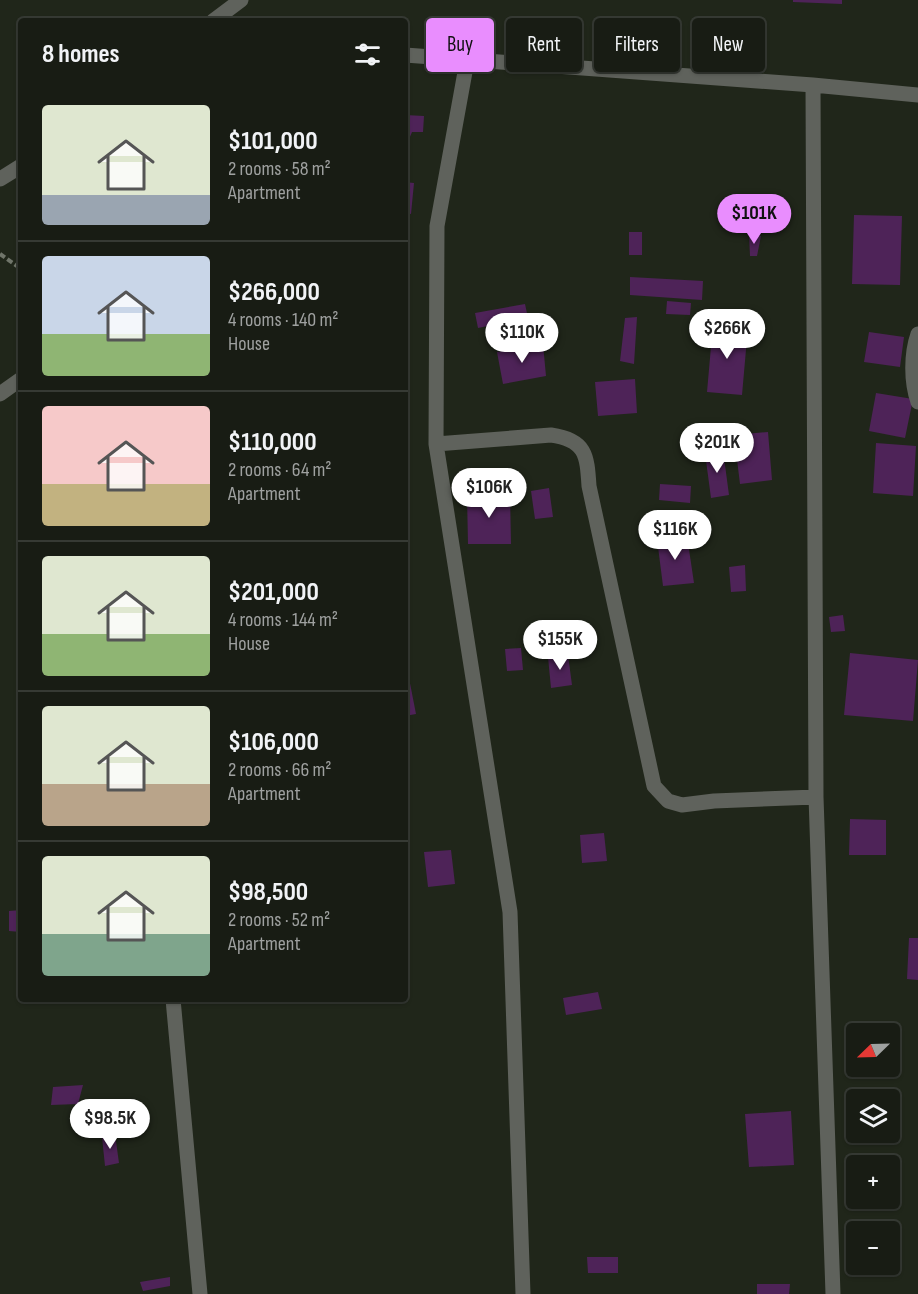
<!DOCTYPE html>
<meta charset="utf-8">
<style>
:root{--surface:#181c14;--page:#21251d;--text:#f1f3f6;--muted:#9fa1a0;--line:#363a34;--accent:#e98dfe}
body{margin:0;font-family:"Sofia Sans Condensed",sans-serif;background:var(--page);color:var(--text);height:100vh;display:flex;flex-direction:column;font-size:22px;white-space:nowrap}
*{box-sizing:border-box;margin:0}
p{font-size:20px;color:var(--muted)}
.icon{flex:none;width:33px;height:33px;fill:none;stroke:currentColor;stroke-width:2;stroke-linecap:round;stroke-linejoin:round}
.map{position:relative;flex:1;overflow:hidden}
.panel{position:absolute;left:18px;top:18px;width:390px;height:984px;display:flex;flex-direction:column;background:var(--surface);border-radius:6px;box-shadow:0 2px 4px #0004,0 0 0 2px var(--line)}
.panel>*{flex:none}
.top-card{position:absolute;left:426px;top:18px;width:402px;height:54px;display:flex;gap:12px}
.needle{width:39px;rotate:247deg}
.controls{position:absolute;left:846px;top:1023px;display:grid;gap:12px}
.controls a{display:grid;place-items:center;width:54px;height:54px;border-radius:6px;background:var(--surface);box-shadow:0 2px 4px #0004,0 0 0 2px var(--line);font-size:30px}
.price{position:absolute;translate:-50% -51px;padding:0 14px;border-radius:21px;background:#fff;color:#222;font-size:20px;line-height:39px;filter:drop-shadow(0 2px 3px #0008)}
.price::after{content:'';position:absolute;left:50%;top:36px;width:18px;height:14px;margin-left:-9px;background:inherit;clip-path:polygon(0 0,100% 0,50% 100%)}
.price.selected{background:var(--accent);color:#111}
ul{padding:0;list-style:none}
li{display:flex;align-items:center;gap:18px;height:150px;padding:0 24px}
li+li{border-top:2px solid var(--line)}
li span{display:grid;place-items:center;flex:none;width:168px;height:120px;border-radius:6px;color:#555}
li>.icon{margin-inline-start:auto}
span .icon{width:72px;height:72px;fill:#fffc;stroke-width:1}
li b{font-size:26px}
h2{display:flex;justify-content:space-between;align-items:center;height:72px;padding:0 24px;font-size:26px}
.chip{padding:0 21px;border-radius:6px;background:var(--surface);box-shadow:0 2px 4px #0004,0 0 0 2px var(--line);font-size:21px;line-height:54px}
.chip.selected{background:var(--accent);color:#111}
.map>svg:first-child{display:block}
.building{fill:#4e2358}
.lines{fill:none;stroke-linecap:round;stroke-linejoin:round}
.path{stroke:#70756a;stroke-width:4;stroke-dasharray:6 3;stroke-linecap:butt}
.lane{stroke:#5f625c;stroke-width:15}
.street{stroke:#5f625c;stroke-width:15}
</style>
<div class="map">
<svg width="918" height="1294" viewBox="0 0 918 1294">
<rect width="100%" height="100%" fill="#20261a"/>
<!-- building -->
<path class="building" d="M793 0H842V4L793 2Z
M405 115 424 116 423 132H412L407 144Z
M405 182 414 183 411 214 405 213Z
M854 215 902 216 900 285 852 284Z
M629 232H642V255H629Z
M749 235 761 236 757 256H750Z
M630 277 703 281 702 300 630 295Z
M667 301 691 303 690 315 666 314Z
M525 304 528 318 478 328 475 313Z
M637 317 634 364 620 361 625 318Z
M713 324 748 327 742 395 707 392Z
M869 332 904 337 900 367 864 362Z
M543 344 546 376 503 384 497 352Z
M635 379 637 413 598 416 595 382Z
M876 393 913 399 905 438 869 431Z
M768 432 772 480 740 484 734 435Z
M876 443 916 446 913 496 873 493Z
M723 450 729 495 711 498 705 453Z
M660 484 691 486 690 503 659 500Z
M549 488 553 517 535 519 531 491Z
M510 494 511 544H468L467 495Z
M687 536 694 583 663 586 657 539Z
M745 565 746 591 731 592 729 567Z
M843 615 845 631 831 632 829 617Z
M521 648 523 670 507 671 505 649Z
M850 653 918 660 913 721 844 715Z
M568 655 572 685 551 688 548 657Z
M405 673H408L416 714 405 716Z
M850 819 886 820V855H849Z
M604 833 607 861 582 863 580 835Z
M451 850 455 884 428 887 424 852Z
M21 910V932L9 931V911Z
M909 938H918V980L907 979Z
M598 992 602 1009 566 1015 563 998Z
M83 1085 78 1104 51 1105 53 1087Z
M791 1111 794 1165 749 1167 745 1114Z
M115 1134 119 1163 105 1166 102 1137Z
M587 1257H618V1273H588Z
M170 1277V1286L143 1291 140 1282Z
M757 1284H790L789 1294H757Z"/>
<g class="lines">
<!-- path -->
<path class="path" d="M0 254 21 269"/>
<!-- lane -->
<path class="lane" d="M0 179 21 166"/>
<!-- street -->
<path class="street" d="M213 21 241 0
M405 55 813 85 918 95
M467 61 437 226 436 444 510 912 523 1294
M813 85 816 797 833 1294
M918 334C911 354 911 382 918 402
M0 394 21 379
M436 444 551 435C586 440 587 455 589 486L654 786 668 801 682 805 714 801 816 797
M173 999 200 1294"/>
</g>
</svg>
<div class="controls">
<a><svg class="needle" viewBox="-14 -14 28 28"><path d="M0-13l5 13h-10z" fill="#e53935"/><path d="M0 13l5-13h-10z" fill="#9fa1a0"/></svg></a>
<a><svg class="icon" aria-label="layers" viewBox="0 0 24 24"><path d="M12 4l9 5-9 5-9-5zM3 14l9 5 9-5"/></svg></a>
<a>+</a>
<a>−</a>
</div>
<b class="price selected" style="left:754px;top:245px">$101K</b>
<b class="price" style="left:727px;top:360px">$266K</b>
<b class="price" style="left:522px;top:364px">$110K</b>
<b class="price" style="left:717px;top:474px">$201K</b>
<b class="price" style="left:489px;top:519px">$106K</b>
<b class="price" style="left:675px;top:561px">$116K</b>
<b class="price" style="left:560px;top:671px">$155K</b>
<b class="price" style="left:110px;top:1150px">$98.5K</b>
<div class="top-card">
<a class="chip selected">Buy</a>
<a class="chip">Rent</a>
<a class="chip">Filters</a>
<a class="chip">New</a>
</div>
<section class="panel">
<h2>8 homes<svg class="icon" aria-label="filters" viewBox="0 0 24 24"><path d="M4 7h16M4 17h16"/><circle cx="9" cy="7" r="2"/><circle cx="15" cy="17" r="2"/></svg></h2>
<ul>
<li><span style="background:linear-gradient(#dfe7d0 75%,#9aa5b1 0)"><svg class="icon" aria-label="home" viewBox="0 0 24 24"><path d="M3 11l9-7 9 7M6 9v11h12V9"/></svg></span><div><b>$101,000</b><p>2 rooms · 58 m²</p><p>Apartment</p></div></li>
<li><span style="background:linear-gradient(#c9d6e8 65%,#8fb573 0)"><svg class="icon" aria-label="home" viewBox="0 0 24 24"><path d="M3 11l9-7 9 7M6 9v11h12V9"/></svg></span><div><b>$266,000</b><p>4 rooms · 140 m²</p><p>House</p></div></li>
<li><span style="background:linear-gradient(#f6c9c9 65%,#c2b280 0)"><svg class="icon" aria-label="home" viewBox="0 0 24 24"><path d="M3 11l9-7 9 7M6 9v11h12V9"/></svg></span><div><b>$110,000</b><p>2 rooms · 64 m²</p><p>Apartment</p></div></li>
<li><span style="background:linear-gradient(#dfe7d0 65%,#8fb573 0)"><svg class="icon" aria-label="home" viewBox="0 0 24 24"><path d="M3 11l9-7 9 7M6 9v11h12V9"/></svg></span><div><b>$201,000</b><p>4 rooms · 144 m²</p><p>House</p></div></li>
<li><span style="background:linear-gradient(#dfe7d0 65%,#b9a48a 0)"><svg class="icon" aria-label="home" viewBox="0 0 24 24"><path d="M3 11l9-7 9 7M6 9v11h12V9"/></svg></span><div><b>$106,000</b><p>2 rooms · 66 m²</p><p>Apartment</p></div></li>
<li><span style="background:linear-gradient(#dfe7d0 65%,#7fa58c 0)"><svg class="icon" aria-label="home" viewBox="0 0 24 24"><path d="M3 11l9-7 9 7M6 9v11h12V9"/></svg></span><div><b>$98,500</b><p>2 rooms · 52 m²</p><p>Apartment</p></div></li>
</ul>
</section>
</div>
